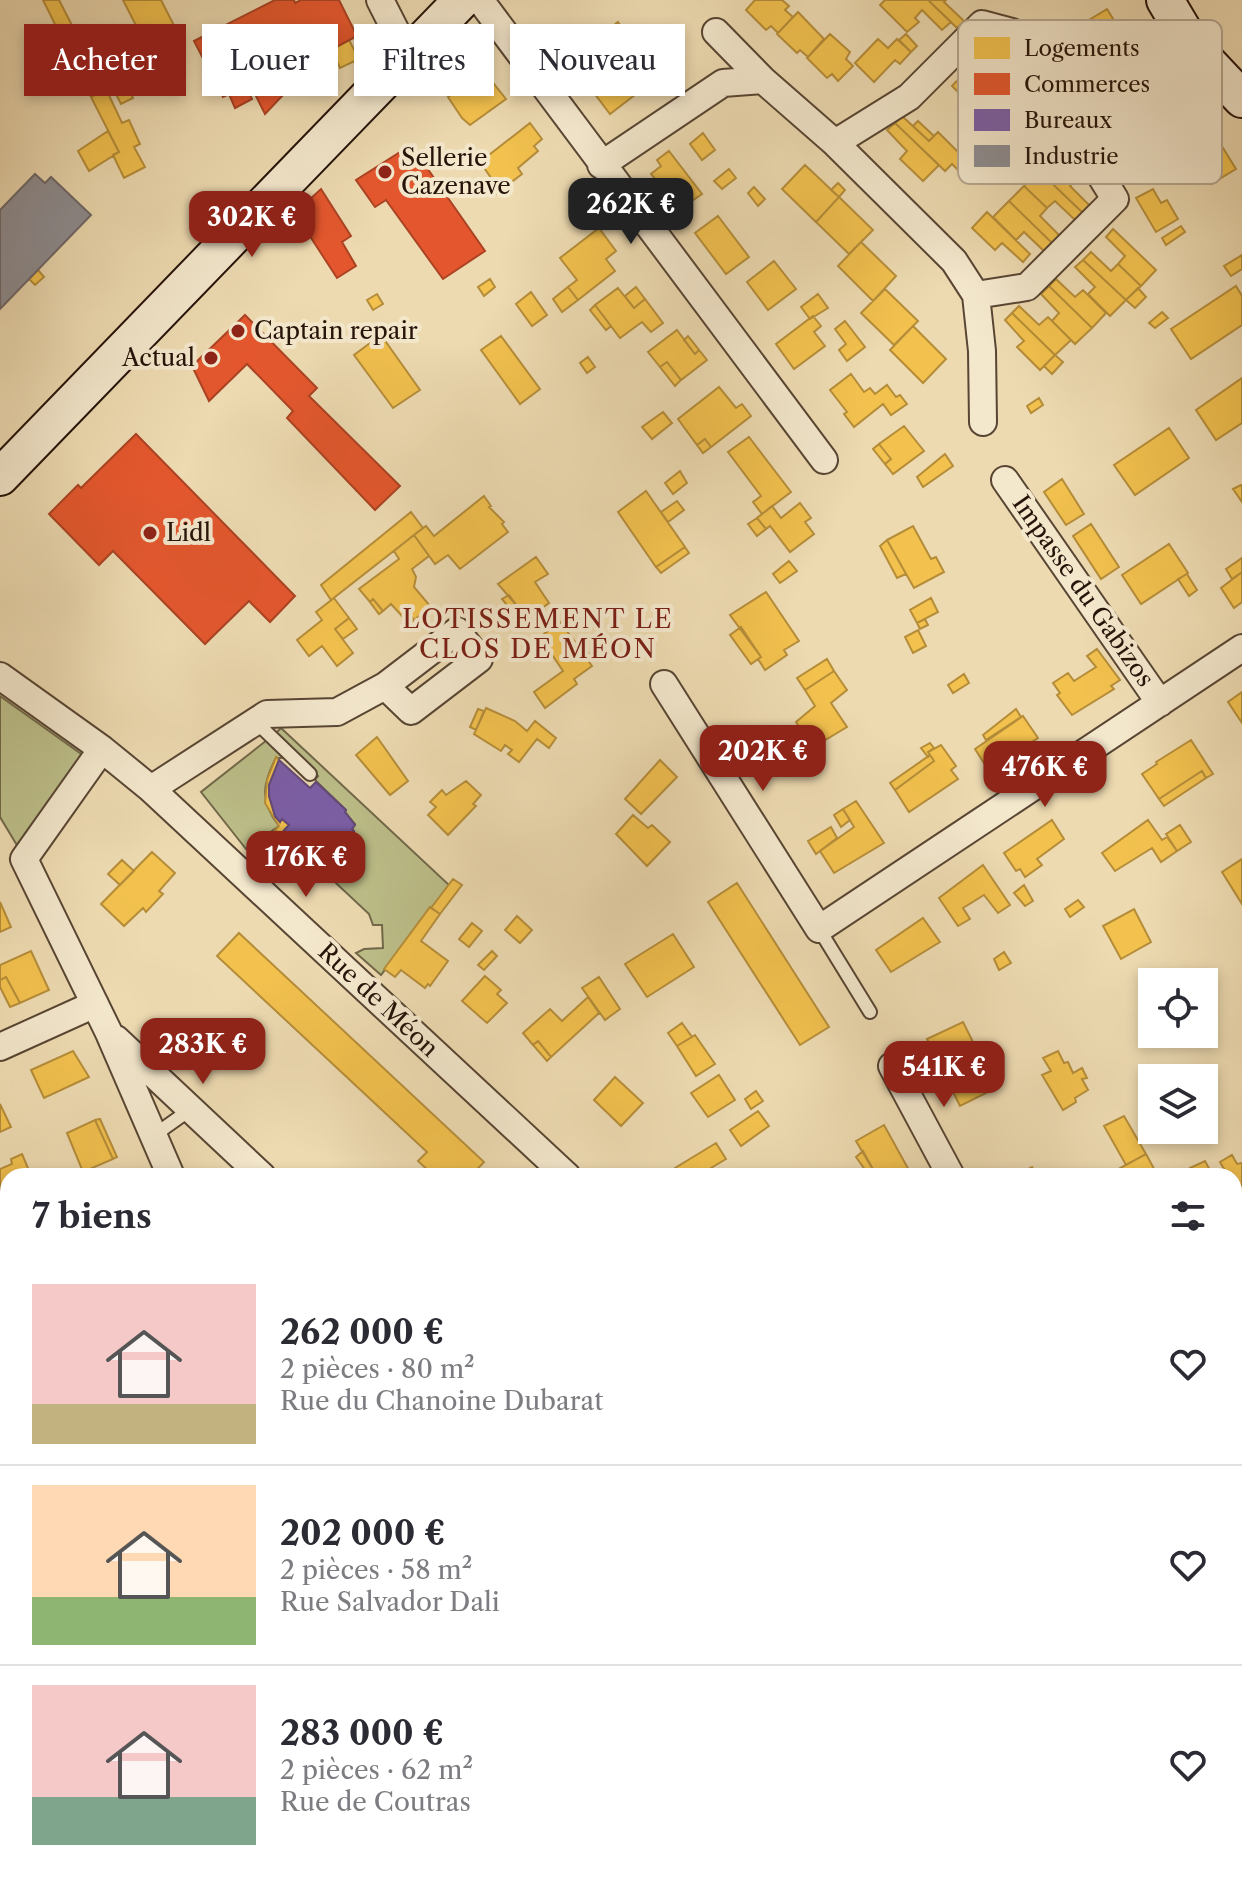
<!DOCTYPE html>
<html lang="fr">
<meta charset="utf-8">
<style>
:root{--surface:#fff;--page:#f2f2f3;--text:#2b2b33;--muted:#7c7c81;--line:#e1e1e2;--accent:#8f2418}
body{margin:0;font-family:"Libre Caslon Text",serif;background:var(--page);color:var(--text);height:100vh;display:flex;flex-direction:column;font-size:30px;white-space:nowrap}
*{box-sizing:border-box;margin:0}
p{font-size:26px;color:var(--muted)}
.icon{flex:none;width:44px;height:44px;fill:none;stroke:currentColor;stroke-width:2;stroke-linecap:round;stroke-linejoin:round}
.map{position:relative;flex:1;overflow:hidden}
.drawer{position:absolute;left:0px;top:1168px;width:1242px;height:712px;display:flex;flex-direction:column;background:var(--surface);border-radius:24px 24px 0 0;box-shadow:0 4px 12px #0003}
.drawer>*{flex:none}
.top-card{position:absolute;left:24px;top:24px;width:800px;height:72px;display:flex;gap:16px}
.controls{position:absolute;left:1138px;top:968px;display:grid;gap:16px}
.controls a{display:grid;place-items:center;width:80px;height:80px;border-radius:0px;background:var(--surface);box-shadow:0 4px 12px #0003;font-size:40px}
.price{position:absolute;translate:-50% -68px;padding:0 18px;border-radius:16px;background:var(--accent);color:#fff;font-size:26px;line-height:52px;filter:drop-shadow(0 2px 4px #0008)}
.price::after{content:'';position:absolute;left:50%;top:48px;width:24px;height:18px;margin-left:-12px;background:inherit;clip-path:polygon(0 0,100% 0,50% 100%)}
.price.current{background:#222;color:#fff}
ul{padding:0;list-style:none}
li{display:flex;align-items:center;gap:24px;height:200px;padding:0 32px}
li+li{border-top:2px solid var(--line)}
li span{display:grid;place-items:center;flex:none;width:224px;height:160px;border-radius:0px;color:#555}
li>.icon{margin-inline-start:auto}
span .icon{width:96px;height:96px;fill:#fffc;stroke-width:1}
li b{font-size:34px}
h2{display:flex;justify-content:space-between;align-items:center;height:96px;padding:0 32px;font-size:34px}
.tag{padding:0 28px;border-radius:0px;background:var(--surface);box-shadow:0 4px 12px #0003;font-size:28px;line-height:72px}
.tag.current{background:var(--accent);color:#fff}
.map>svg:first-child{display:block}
.green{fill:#bcbe89;stroke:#716849;stroke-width:2}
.homes{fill:#f2c14e;stroke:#b58d39;stroke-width:2}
.shops{fill:#e4572e;stroke:#ab4323;stroke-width:2}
.offices{fill:#7b5ea7;stroke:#624878;stroke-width:2}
.industry{fill:#8d8d92;stroke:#6e6869;stroke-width:2}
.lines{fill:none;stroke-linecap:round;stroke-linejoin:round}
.service-casing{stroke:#584533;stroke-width:16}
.minor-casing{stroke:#584533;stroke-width:30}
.secondary-casing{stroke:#261309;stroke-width:40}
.service{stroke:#f3e7cc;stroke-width:12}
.minor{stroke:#f3e7cc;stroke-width:26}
.secondary{stroke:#f3e7cc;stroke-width:36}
.poi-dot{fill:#8f2418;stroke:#f3e7cc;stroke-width:3}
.labels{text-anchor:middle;stroke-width:8;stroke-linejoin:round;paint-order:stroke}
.poi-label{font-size:24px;fill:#261309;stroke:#f3e7cc;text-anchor:start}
.street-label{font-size:24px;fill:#261309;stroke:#f3e7cc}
.neighbourhood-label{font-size:26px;letter-spacing:2px;fill:#7a1f14;stroke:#f3e7cc}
.key{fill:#f3e7cc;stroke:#b6a792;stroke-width:2}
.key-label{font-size:22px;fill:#261309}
</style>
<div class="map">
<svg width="1242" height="1880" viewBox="0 0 1242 1880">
<rect width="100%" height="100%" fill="#eddab1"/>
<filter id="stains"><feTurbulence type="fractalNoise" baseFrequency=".0025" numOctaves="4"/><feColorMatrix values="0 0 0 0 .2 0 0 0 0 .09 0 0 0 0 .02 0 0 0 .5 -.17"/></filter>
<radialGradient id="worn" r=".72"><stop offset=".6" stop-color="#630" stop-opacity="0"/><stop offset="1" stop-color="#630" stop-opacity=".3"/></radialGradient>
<!-- green -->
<path class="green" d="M0 696 91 761 24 857 0 817Z
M281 728 449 885 381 975 356 953 364 949 383 948 382 925H373L369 914 306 855 311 849 327 862 354 832 352 829 355 824 345 812 346 810 315 780 318 776 275 734Z
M267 740 283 758H276C262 784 260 802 279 826L246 849 201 792Z"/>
<!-- homes -->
<path class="homes" d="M43 0H59L94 68 103 72 142 51 145 43 123 0H161L185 47 91 97Z
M755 0H782L789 6 785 10 793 17 778 33 771 26 766 30 746 10Z
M885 0H928L951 22 942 30 922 10 915 18 919 22 907 32 880 5Z
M928 0H946L944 2 964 21 957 28Z
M1107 9 1131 48 1114 58 1120 68 1099 81 1079 48 1089 43 1079 26Z
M798 12 824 39 808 57 800 50 797 53 777 34Z
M618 22 630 38 614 49 603 34Z
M830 34 850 52 846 59 853 66 838 81 832 74 827 78 807 58Z
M906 34 917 46 911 52 899 40Z
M878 39 888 48 897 39 911 52 900 64 895 60 874 82 855 63Z
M349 40 359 59 340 68 331 49Z
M1002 50 1009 58 967 101 952 86 973 64 981 71Z
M606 53 636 94 610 114 579 73Z
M486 74 506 99 470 125 462 118 448 97 463 87 465 90Z
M124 80 133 98 121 104 112 86Z
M106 89 122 123 129 120 140 144 134 147 145 167 124 178 113 155 119 152 91 97Z
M902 116 929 141 938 132 968 162 959 171 952 164 945 171 895 123Z
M918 121 934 136 929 141 913 126Z
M530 123 542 139 534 146 538 151 518 168 522 174 496 194 491 189 496 185 480 162Z
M895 123 939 165 923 181 900 159 907 151 887 130Z
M1210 127 1236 169 1211 184 1199 163 1180 174 1168 154Z
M108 131 119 152 89 171 78 151Z
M703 133 715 150 702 160 690 144Z
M669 151 702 194 689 203 685 198 676 205 651 174 661 166 657 160Z
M1053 156 1077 178 1070 186 1090 206 1083 213 1039 171Z
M805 165 839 197 816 222 782 189Z
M729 169 736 178 722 189 714 181Z
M1039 171 1083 213 1075 220 1055 201 1047 208 1024 186Z
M838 183 845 190 839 197 831 190Z
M1024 186 1047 208 1040 216 1060 236 1053 244 1009 201Z
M754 187 765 199 758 206 748 193Z
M1153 189 1161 203 1167 200 1178 219 1156 232 1136 198Z
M839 197 873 230 849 254 816 222Z
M1009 201 1053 244 1045 252 1024 232 1016 240 993 217Z
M987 212 1030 254 1023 262 1002 243 995 250 972 228Z
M718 216 749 257 726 274 695 233Z
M1181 226 1185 232 1166 245 1162 238Z
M599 228 616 251 606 259 615 271 578 300 568 287 577 280 560 258Z
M1113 229 1156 270 1141 286 1118 264 1125 256 1106 237Z
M861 242 896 276 873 301 838 266Z
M1091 252 1111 271 1118 264 1141 286 1126 300 1083 260Z
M1242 255V269L1231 276 1224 266Z
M1083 260 1126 300 1110 316 1088 294 1095 287 1075 267Z
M774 261 796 289 768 310 747 282Z
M38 270 44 277 35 285 29 279Z
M490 279 495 287 484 296 478 287Z
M1056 279 1075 297 1083 290 1106 313 1092 328 1049 286Z
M1049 286 1092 328 1075 344 1052 321 1059 313 1041 294Z
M1236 286 1242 296V325L1191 359 1171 329Z
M568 287 578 300 562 312 553 299Z
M636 287 645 299 634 308 625 296Z
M618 288 634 308 645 299 663 323 651 332 642 322 620 338 595 305Z
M1138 288 1146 297 1135 308 1126 300Z
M885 289 918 321 894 345 861 313Z
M531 292 547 315 532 326 516 304Z
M377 294 383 304 373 310 367 300Z
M818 294 828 308 810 319 801 307Z
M595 305 611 326 606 330 590 310Z
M1019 306 1039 325 1048 317 1071 340 1055 355 1012 313Z
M1162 312 1168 318 1155 328 1149 323Z
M1012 313 1055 355 1040 370 1017 347 1024 341 1005 320Z
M813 316 821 326 814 332 825 346 794 369 776 344Z
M845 321 865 347 847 361 839 350 846 344 835 329Z
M913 326 946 359 923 383 890 350Z
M677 330 695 354 699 350 707 360 681 380 667 362 660 367 648 352Z
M381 335 420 390 393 408 354 355Z
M501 336 540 389 520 404 481 350Z
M688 336 699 350 695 354 684 340Z
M1055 355 1063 362 1052 374 1044 366Z
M588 357 595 367 587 373 580 363Z
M667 362 681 380 675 386 660 367Z
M851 374 864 392 870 388 875 394 887 385 896 397 900 395 907 404 891 415 883 404 854 427 844 414 847 412 830 390Z
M1242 378V423L1216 440 1196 410Z
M719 387 736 408 742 404 751 416 711 447 705 439 697 445 678 419Z
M1039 398 1043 405 1031 413 1027 406Z
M663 412 672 423 652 439 642 427Z
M904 426 924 451 893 474 885 464 891 459 879 444Z
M1169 428 1189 458 1135 495 1114 465Z
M749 437 791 492 762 514 753 502 761 496 728 452Z
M705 439 711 447 703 453 697 445Z
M879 444 891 459 885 464 873 449Z
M945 454 953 466 923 487 917 477Z
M680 471 687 483 673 494 665 483Z
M1062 479 1084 514 1066 525 1044 492Z
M1241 485 1242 486V502L1233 489Z
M646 491 685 547 656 567 618 512Z
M484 496 491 506 489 507 504 522 502 524 508 532 460 569 448 555 435 564 414 535 426 526 434 536Z
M677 501 684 510 668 522 661 512Z
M800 503 811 518 805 522 814 534 790 552 770 526 766 529 757 518 772 506 781 518Z
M411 512 423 528 331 600 321 585Z
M757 518 766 529 757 536 748 524Z
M1091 524 1119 567 1101 579 1073 536Z
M913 526 931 559 936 557 944 572 914 588 887 540Z
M414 535 429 556 412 569 416 577 414 587 431 607 414 620 407 611 401 615 391 604 383 611 373 599 370 602 359 589 399 559 394 551Z
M887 540 906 574 897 578 880 546Z
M1169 544 1188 573 1141 604 1122 575Z
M685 547 689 553 661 573 656 567Z
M536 557 548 574 535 582 549 603 524 621 515 608 517 606 498 584Z
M1242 558V572L1232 579 1226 569Z
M789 561 797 571 780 583 773 574Z
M1242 572V602L1234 608 1221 588Z
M1187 574 1197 590 1189 596 1178 579Z
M766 592 799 641 784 650 787 655 765 670 758 659 761 657 730 615Z
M509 595 517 606 511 610 502 599Z
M334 598 349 618 335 629 353 653 337 666 322 646 309 656 297 640 322 620 316 612Z
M931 598 938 612 917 623 910 610Z
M373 599 383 611 379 614 370 602Z
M407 611 414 620 408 625 401 615Z
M349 618 357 629 343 639 335 629Z
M925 619 928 625 920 629 917 623Z
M560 622 576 643 578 641 588 651 590 657 587 659 592 666 574 679 577 684 545 708 534 692 563 671 540 637Z
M741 627 761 657 751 664 730 635Z
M918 630 926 646 913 653 905 637Z
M1097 649 1120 680 1111 686 1114 689 1072 715 1057 695 1060 693 1053 683 1068 673 1074 681 1096 667 1087 656Z
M827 659 834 671 805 690 797 678Z
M834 671 847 690 831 703 847 727 812 748 796 722 815 706 805 690Z
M964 674 969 683 953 693 948 685Z
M1242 692V723L1228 702Z
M486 708 515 721 527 731 535 721 556 738 549 748 537 739 519 762 508 754 512 750 505 745 501 751 474 734Z
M478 709 484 711 476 730 470 727Z
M1016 709 1021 717 986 740 983 735Z
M1023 716 1038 738 989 771 975 749Z
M377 737 408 781 390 795 356 755Z
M1191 740 1213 774 1206 778 1202 771 1159 799 1142 774 1157 764 1156 762Z
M930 743 934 748 928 752 930 755 928 757 921 748Z
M941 745 956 766 951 770 958 779 909 812 895 790 934 761 928 752Z
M930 755 934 761 895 790 890 783Z
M276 757 279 760 269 785V796L275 816 280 822 282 819 289 825 280 835 275 830 279 826 265 803 267 780Z
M660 760 677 777 641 814 625 799Z
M1202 771 1206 778 1164 806 1159 799Z
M466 781 481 795 473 804 476 806 448 835 428 815 436 807 430 802 442 790 446 795Z
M856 801 884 843 834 873 820 851 854 827 843 809Z
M843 809 850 820 841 827 834 815Z
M633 815 648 828 652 825 670 842 647 866 616 834Z
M1052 820 1064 839 1037 859 1042 865 1025 877 1020 869 1016 871 1004 853Z
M1148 820 1162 840 1167 837 1177 851 1161 862 1152 848 1115 871 1102 853Z
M1180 825 1191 842 1177 851 1166 834Z
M831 827 837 838 816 854 808 841Z
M152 852 175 873 159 891 163 894 146 912 143 908 124 926 101 904Z
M1242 859V904L1222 872Z
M122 860 134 871 120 885 108 874Z
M983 865 1010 905 998 913 984 895 963 908 970 919 958 926 939 898Z
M453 879 462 885 440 914 431 908Z
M737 883 829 1027 800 1045 708 902Z
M1024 885 1033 901 1025 906 1014 893Z
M1078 900 1084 907 1070 917 1065 909Z
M0 902 11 927 0 932Z
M430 907 440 914 421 941 448 961 430 986 428 984 425 988 401 970 395 977 384 969Z
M1134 909 1151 942 1121 959 1103 926Z
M517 916 532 930 520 943 505 930Z
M923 918 940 942 891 972 876 950Z
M472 923 482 931 469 947 459 939Z
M239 933 484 1162 471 1176H434L418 1161 427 1152 217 956Z
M673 934 694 967 647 997 625 964Z
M31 951 49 990 20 1003 6 977 0 980V965Z
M492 951 497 956 484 970 478 965Z
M1004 952 1011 963 999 970 994 959Z
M485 976 501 990 497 994 507 1003 487 1023 462 1001Z
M6 977 20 1003 10 1007 0 987V980Z
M599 977 620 1009 605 1020 582 988Z
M588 997 599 1013 551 1057 538 1041 533 1045 523 1033 550 1009 562 1021Z
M963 1022 996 1088 960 1106 927 1039Z
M682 1023 692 1037 677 1046 668 1033Z
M695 1035 715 1064 696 1076 677 1046Z
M538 1041 551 1057 547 1061 533 1045Z
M73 1051 89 1077 44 1098 31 1070Z
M1058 1051 1064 1063 1068 1062 1073 1073 1082 1068 1087 1078 1082 1079 1088 1090 1075 1098 1076 1102 1063 1110 1042 1075 1051 1071 1043 1058Z
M719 1075 735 1100 708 1117 691 1093Z
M615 1077 643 1103 621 1126 594 1100Z
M756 1091 763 1101 751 1109 745 1099Z
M0 1104 11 1127 0 1132Z
M758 1111 769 1126 741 1146 730 1130Z
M1124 1116 1146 1154 1126 1165 1104 1126Z
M100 1119 117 1157 113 1159 95 1120Z
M95 1120 113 1159 83 1172 67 1133Z
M884 1125 910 1172 902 1176H876L880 1173 878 1170 875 1173 856 1141Z
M716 1143 726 1159 711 1168 716 1176H680L675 1168Z
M863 1151 875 1173 878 1170 880 1173 876 1176H865L868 1174 856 1157Z
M22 1154 30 1173 24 1176H8V1200L0 1204V1169L12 1164 11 1159Z
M1146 1154 1158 1176H1125L1120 1168Z
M1232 1155 1237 1164 1242 1163V1185L1235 1190 1234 1176H1228L1220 1162Z
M1205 1161 1213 1176H1194L1190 1168Z
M1032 1167 1036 1176H1014Z
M1234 1219 1242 1234V1261L1237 1264 1234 1259Z
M1234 1394 1242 1414 1234 1417Z
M0 1415 8 1433V1447L0 1450Z
M1234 1430 1237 1438 1242 1436V1467L1237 1455 1234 1457Z
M8 1487V1522L0 1526V1490Z
M1242 1547V1585L1238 1586 1234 1576 1236 1567 1234 1550Z
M8 1843V1859L6 1860 1 1846Z
M1234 1843 1235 1846 1241 1845 1242 1848V1880H1219L1216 1872H1234Z
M628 1872H649L656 1880H620Z
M708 1872H717L721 1879 698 1880 697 1877Z
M749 1872H786L790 1880H754Z
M927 1872H936L940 1880H931Z
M1119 1872H1162L1164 1878 1157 1880H1122Z"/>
<!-- shops -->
<path class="shops" d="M275 0H294L295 3 301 0H339L357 36 321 55 265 114 250 84 246 86 252 99 235 108 229 94 223 97 194 41Z
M411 145 485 251 443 279 386 200 375 207 356 180Z
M321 189 351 236 342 242 356 266 337 278 295 213Z
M245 315 317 388 309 396 400 486 375 510 287 418 293 411 247 364 209 401 192 366Z
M136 434 295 596 270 622 249 601 205 644 113 551 99 565 49 514 78 485 81 488Z"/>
<!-- offices -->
<path class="offices" d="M279 760 310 788 316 782 346 810 345 812 355 825 352 829 354 831 326 862 311 849 304 857 280 835 289 825 282 819 280 822 275 816 269 796V785Z"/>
<!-- industry -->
<path class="industry" d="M35 174 45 183 51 177 91 215 0 309V210Z"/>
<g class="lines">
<!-- service casing -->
<g class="service-casing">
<path id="service" d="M256 722 310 774
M819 929 870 1012
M153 1136 191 1109"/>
</g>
<!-- minor casing -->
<g class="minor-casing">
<path id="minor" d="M380 0 408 55
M480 0 824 460
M716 32 763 80
M835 143 909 97 982 24 1012 32 1115 199 1027 287 976 295
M601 165 723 83 763 80 835 143 954 261 976 295 982 351 983 422
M1005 480 1160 703
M0 676 102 749 151 789 567 1176
M664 684 819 929 1242 648
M102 749 24 859 109 1033 171 1176
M151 789 267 714 337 712 385 686 457 631 479 659 411 711 385 686
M116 1039 262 1176
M0 1047 95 1004
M892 1066 951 1176
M1234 1326 1242 1321
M0 1332 8 1350
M1234 1714 1242 1737
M1234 1793 1242 1791
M475 1872 480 1880
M824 1872 828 1880
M979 1880 1002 1872"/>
</g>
<!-- secondary casing -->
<g class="secondary-casing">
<path id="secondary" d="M1165 0 1193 47 1242 99
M0 477 462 0"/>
</g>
<!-- service -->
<use href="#service" class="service"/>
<!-- minor -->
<use href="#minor" class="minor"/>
<!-- secondary -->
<use href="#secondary" class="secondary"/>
</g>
<!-- markers -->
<g class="poi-dot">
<circle cx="385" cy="172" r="8"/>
<circle cx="238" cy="331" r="8"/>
<circle cx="211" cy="358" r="8"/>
<circle cx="150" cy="533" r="8"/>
</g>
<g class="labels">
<!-- poi labels -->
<g class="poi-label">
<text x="401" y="166">Sellerie<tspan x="401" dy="28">Cazenave</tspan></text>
<text x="254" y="339">Captain repair</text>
<text x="195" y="366" text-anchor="end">Actual</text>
<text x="166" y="541">Lidl</text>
</g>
<!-- street labels -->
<g class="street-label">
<text transform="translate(1083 591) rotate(55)" y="8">Impasse du Gabizos</text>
<text transform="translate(378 1000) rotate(43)" y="8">Rue de Méon</text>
</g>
<!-- neighbourhood labels -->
<g class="neighbourhood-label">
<text x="538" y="628">LOTISSEMENT LE<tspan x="538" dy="30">CLOS DE MÉON</tspan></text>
</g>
</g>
<!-- legend -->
<rect x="958" y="20" width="264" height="164" rx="12" class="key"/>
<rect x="974" y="37" width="36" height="22" fill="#f2c14e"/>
<rect x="974" y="73" width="36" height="22" fill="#e4572e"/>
<rect x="974" y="109" width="36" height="22" fill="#7b5ea7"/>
<rect x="974" y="145" width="36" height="22" fill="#8d8d92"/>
<g class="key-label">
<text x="1024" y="56">Logements</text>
<text x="1024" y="92">Commerces</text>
<text x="1024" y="128">Bureaux</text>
<text x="1024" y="164">Industrie</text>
</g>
<rect width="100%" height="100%" filter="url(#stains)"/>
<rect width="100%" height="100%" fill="url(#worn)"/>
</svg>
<div class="controls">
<a><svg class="icon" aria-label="locate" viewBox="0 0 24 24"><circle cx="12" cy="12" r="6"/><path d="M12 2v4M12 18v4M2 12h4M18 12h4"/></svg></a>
<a><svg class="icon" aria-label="layers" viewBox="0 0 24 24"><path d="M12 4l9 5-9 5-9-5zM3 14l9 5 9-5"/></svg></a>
</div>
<b class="price current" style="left:631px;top:246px">262K €</b>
<b class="price" style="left:252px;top:259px">302K €</b>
<b class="price" style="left:763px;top:793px">202K €</b>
<b class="price" style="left:1045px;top:809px">476K €</b>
<b class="price" style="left:306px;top:899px">176K €</b>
<b class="price" style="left:203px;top:1086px">283K €</b>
<b class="price" style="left:944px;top:1109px">541K €</b>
<div class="top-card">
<a class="tag current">Acheter</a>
<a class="tag">Louer</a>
<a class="tag">Filtres</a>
<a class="tag">Nouveau</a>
</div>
<section class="drawer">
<h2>7 biens<svg class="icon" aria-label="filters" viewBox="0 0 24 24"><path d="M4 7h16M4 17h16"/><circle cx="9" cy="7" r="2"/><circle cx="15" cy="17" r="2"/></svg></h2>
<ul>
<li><span style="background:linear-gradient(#f6c9c9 75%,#c2b280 0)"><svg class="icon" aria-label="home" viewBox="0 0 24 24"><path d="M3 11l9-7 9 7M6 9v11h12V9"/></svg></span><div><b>262 000 €</b><p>2 pièces · 80 m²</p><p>Rue du Chanoine Dubarat</p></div><svg class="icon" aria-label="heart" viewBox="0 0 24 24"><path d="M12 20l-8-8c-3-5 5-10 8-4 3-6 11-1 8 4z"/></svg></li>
<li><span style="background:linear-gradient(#ffd9b3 70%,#8fb573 0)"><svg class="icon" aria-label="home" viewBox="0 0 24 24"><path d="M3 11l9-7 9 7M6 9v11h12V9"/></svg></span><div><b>202 000 €</b><p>2 pièces · 58 m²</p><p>Rue Salvador Dali</p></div><svg class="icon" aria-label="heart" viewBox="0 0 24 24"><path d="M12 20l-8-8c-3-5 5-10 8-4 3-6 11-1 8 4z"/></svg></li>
<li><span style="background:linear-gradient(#f6c9c9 70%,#7fa58c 0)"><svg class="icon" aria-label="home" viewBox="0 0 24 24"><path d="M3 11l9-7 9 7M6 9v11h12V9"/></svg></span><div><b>283 000 €</b><p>2 pièces · 62 m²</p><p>Rue de Coutras</p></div><svg class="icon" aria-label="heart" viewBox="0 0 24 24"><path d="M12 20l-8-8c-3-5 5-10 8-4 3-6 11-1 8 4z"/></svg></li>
</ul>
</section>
</div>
